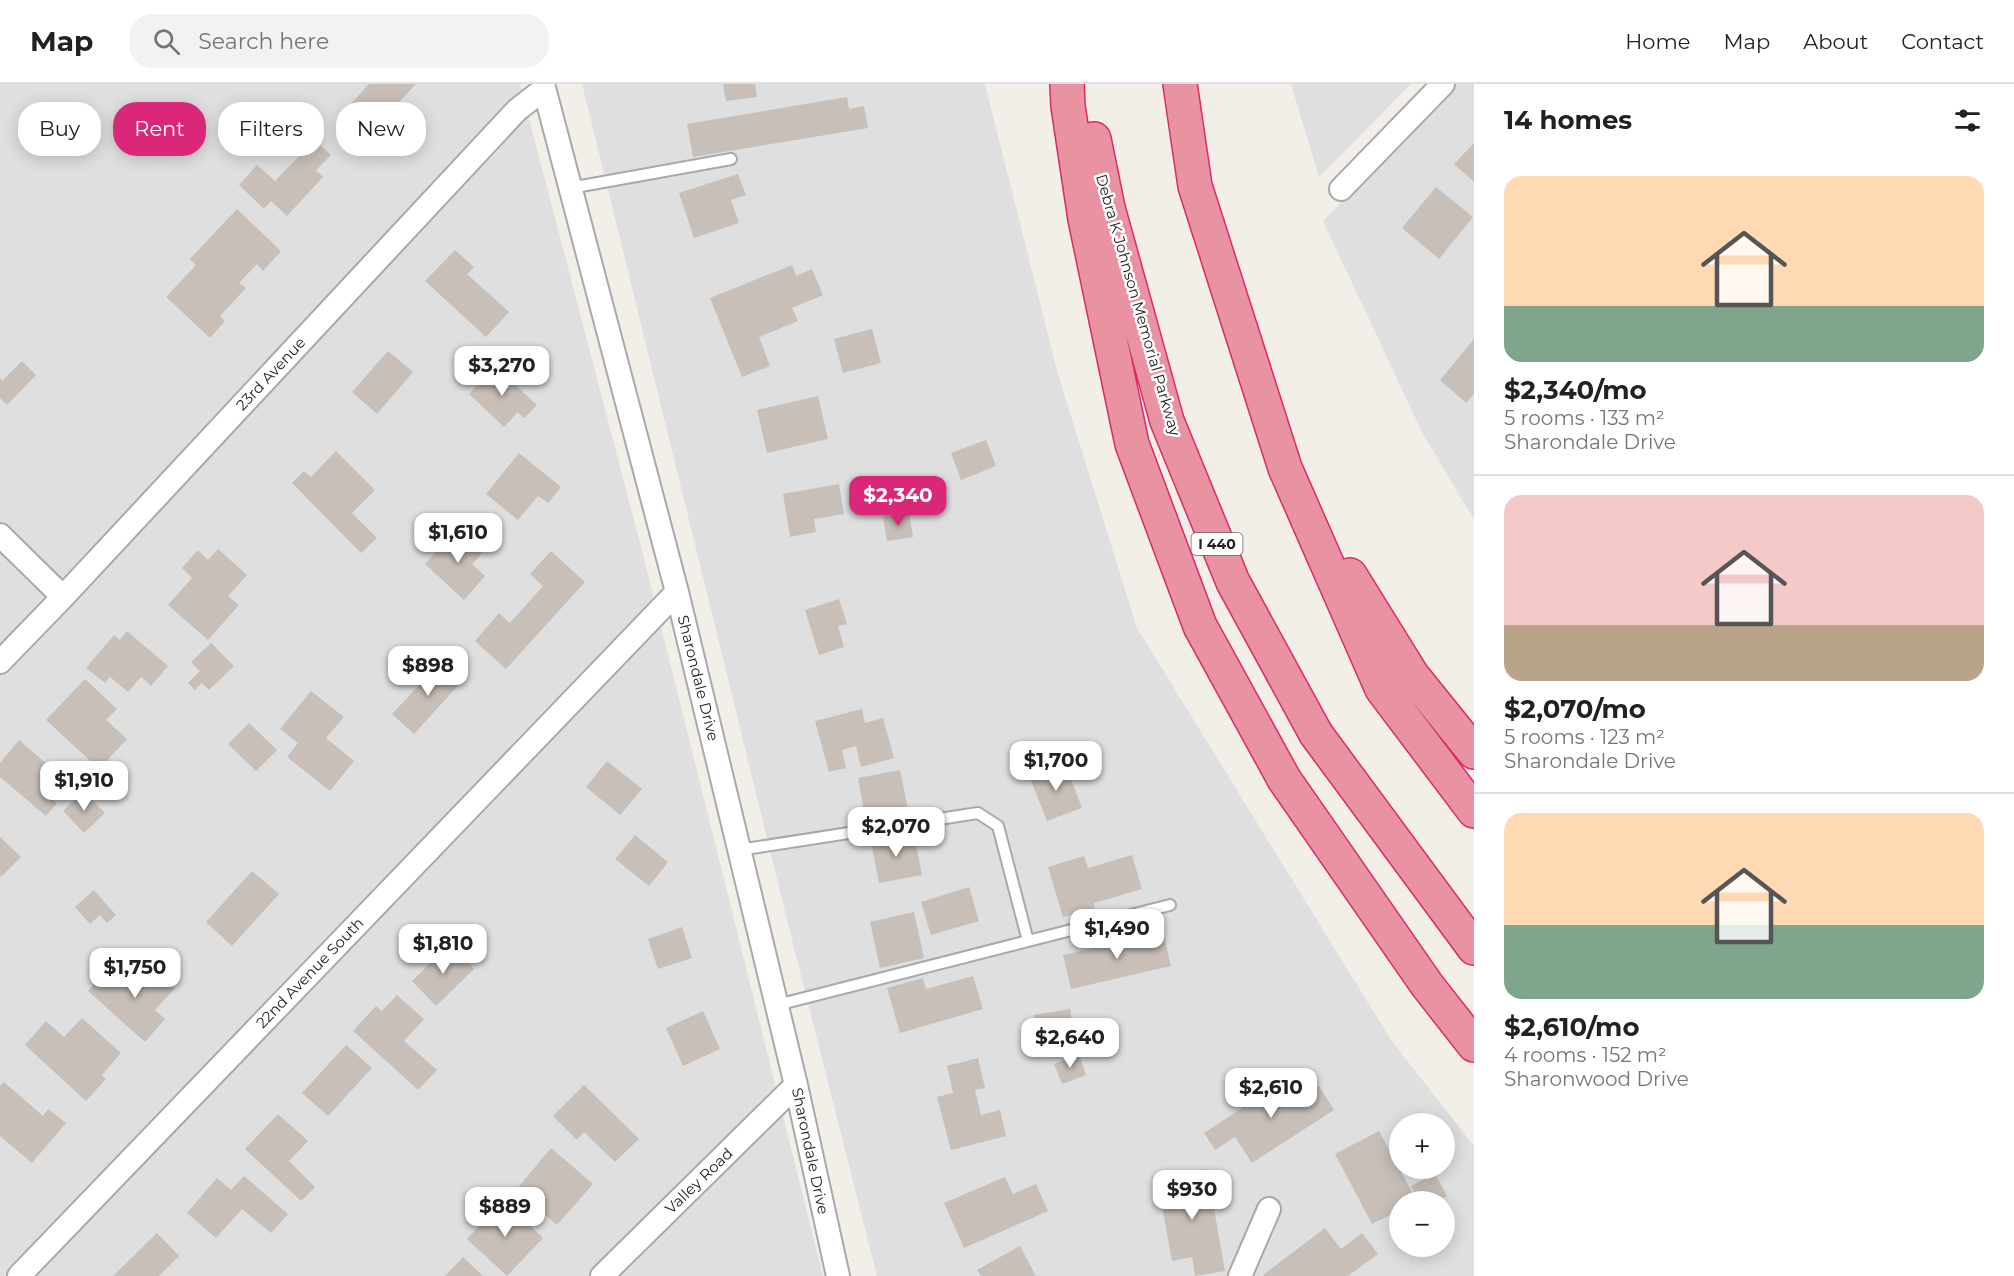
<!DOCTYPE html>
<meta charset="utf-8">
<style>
:root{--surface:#fff;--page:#f2f2f2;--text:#202124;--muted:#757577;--line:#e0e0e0;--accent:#db2777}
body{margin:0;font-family:Montserrat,sans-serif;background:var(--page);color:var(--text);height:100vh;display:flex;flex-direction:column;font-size:22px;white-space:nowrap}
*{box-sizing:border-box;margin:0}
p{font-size:20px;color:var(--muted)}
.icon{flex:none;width:33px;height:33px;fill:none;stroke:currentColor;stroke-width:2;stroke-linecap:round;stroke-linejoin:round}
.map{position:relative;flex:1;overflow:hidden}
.side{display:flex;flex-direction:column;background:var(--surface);width:540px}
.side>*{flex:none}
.hud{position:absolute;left:18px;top:18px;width:570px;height:54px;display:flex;gap:12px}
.buttons{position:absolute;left:1389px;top:1029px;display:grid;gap:12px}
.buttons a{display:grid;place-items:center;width:66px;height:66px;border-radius:50%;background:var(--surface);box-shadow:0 3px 15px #0003;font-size:30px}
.price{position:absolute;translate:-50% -51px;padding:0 14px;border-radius:12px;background:#fff;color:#222;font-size:20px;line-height:39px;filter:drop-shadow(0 2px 3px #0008)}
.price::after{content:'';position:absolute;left:50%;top:36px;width:18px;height:14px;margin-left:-9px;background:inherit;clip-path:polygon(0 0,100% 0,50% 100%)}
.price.selected{background:var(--accent);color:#fff}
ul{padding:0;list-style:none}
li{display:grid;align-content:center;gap:12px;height:318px;padding:0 30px}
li+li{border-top:2px solid var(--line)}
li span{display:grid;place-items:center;height:186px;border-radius:18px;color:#555}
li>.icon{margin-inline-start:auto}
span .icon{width:108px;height:108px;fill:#fffc;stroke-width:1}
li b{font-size:26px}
h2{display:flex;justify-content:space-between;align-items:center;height:72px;padding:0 30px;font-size:26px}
.tag{padding:0 21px;border-radius:24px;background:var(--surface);box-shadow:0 3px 15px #0003;font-size:21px;line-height:54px}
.tag.selected{background:var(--accent);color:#fff}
header{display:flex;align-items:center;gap:36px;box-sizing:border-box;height:84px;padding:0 30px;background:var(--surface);border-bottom:2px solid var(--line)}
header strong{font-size:28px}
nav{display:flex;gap:33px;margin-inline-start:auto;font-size:21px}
.search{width:420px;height:54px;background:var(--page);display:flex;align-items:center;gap:15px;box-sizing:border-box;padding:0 21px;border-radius:24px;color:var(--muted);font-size:22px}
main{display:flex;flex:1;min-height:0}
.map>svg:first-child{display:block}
.residential{fill:#e0dfdf;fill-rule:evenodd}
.building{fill:#c7bfb8}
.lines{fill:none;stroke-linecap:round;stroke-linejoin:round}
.lane-casing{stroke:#a9a9a9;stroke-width:14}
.street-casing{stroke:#a9a9a9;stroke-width:26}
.highway-casing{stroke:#dc2a67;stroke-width:36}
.lane{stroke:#fff;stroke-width:10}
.street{stroke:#fff;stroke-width:22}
.highway{stroke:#e892a2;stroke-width:33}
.labels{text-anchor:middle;stroke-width:5;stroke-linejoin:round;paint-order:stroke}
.shield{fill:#fff;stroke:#646464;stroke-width:1.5}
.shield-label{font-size:14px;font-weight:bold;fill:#222}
.street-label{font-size:15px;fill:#222;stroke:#fff}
</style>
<header>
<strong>Map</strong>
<div class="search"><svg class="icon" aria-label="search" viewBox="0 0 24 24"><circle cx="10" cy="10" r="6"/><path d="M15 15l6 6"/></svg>Search here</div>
<nav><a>Home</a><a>Map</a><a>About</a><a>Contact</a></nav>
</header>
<main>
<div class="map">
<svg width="1474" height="1192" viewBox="0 0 1474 1192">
<rect width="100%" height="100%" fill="#f2efe9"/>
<!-- residential -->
<path class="residential" d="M0 0H520L640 459 823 1192H0Z
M582 0H985L1057 287 1137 544 1391 956 1474 1062V1192H877L794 864ZM1400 1040H1444V1084H1400ZM1400 1118H1444V1162H1400Z
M1291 0H1411L1319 93Z
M1457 0H1474V436L1422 348 1323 137Z"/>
<!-- building -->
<path class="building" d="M369 0H416L390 28 404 41 378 69 339 33Z
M723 0H755L757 13 726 17Z
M847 13 849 25 864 22 868 44 693 73 687 40Z
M293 35 331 71 316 86 323 93 287 132 271 117 264 125 239 101 257 81 275 97 299 72 277 52Z
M1474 59V98L1454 80Z
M738 90 746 111 731 116 739 139 694 154 679 109Z
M1436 103 1473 133 1439 175 1402 144Z
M237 125 281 167 263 187 257 180 239 199 246 204 220 232 225 237 210 254 166 213 196 181 190 175Z
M455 166 474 183 467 190 509 228 486 253 425 197Z
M792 181 796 192 812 185 823 211 792 224 798 237 759 253 770 282 742 293 710 214Z
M872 245 881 279 843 289 834 255Z
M1474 255V310L1466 319 1440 296Z
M388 267 413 288 377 330 352 308Z
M22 277 36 291 7 321 0 314V294L2 297Z
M495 282 537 321 524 334 518 328 504 343 469 310Z
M818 312 828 355 767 369 757 326Z
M986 356 996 382 961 396 951 369Z
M336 367 375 406 352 429 377 454 361 469 292 399 304 387 311 393Z
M519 369 561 403 548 419 538 412 518 436 486 410Z
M839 400 844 430 814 435 816 448 790 453 783 410Z
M909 428 913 453 887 457 883 433Z
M458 445 483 468 472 480 485 492 464 516 425 480Z
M218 465 247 491 228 512 239 521 208 556 168 521 192 494 182 484 198 466 208 476Z
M551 467 585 498 506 585 475 557 499 529 510 539 543 502 530 490Z
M839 515 847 540 838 542 844 563 819 571 805 526Z
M127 547 168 582 151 602 141 593 128 608 110 593 105 599 86 584 114 551 120 556Z
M211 559 234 582 209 606 202 599 195 606 188 599 200 587 191 578Z
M442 577 463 596 414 650 392 630Z
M85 595 117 625 106 636 127 655 99 685 46 636Z
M311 607 344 633 326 654 354 677 330 707 287 673 298 659 280 645Z
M862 625 865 639 883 634 894 674 861 683 856 662 842 666 846 684 829 688 815 637Z
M249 639 277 666 256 687 228 660Z
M19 656 56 688 42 706 57 719 46 732 0 693V679Z
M607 677 642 705 620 731 586 703Z
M1065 679 1082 724 1047 737 1029 692Z
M900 686 908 725 865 733 858 694Z
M83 707 105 729 84 749 63 727Z
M914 750 922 791 879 799 871 758Z
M635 751 668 778 649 802 615 775Z
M0 753 21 773 2 792 0 791Z
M1132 771 1142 805 1094 819 1095 824 1063 833 1048 783 1084 772 1088 784Z
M252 787 279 810 232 862 206 838Z
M969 803 979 837 931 851 921 818Z
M94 806 116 831 107 839 100 831 90 840 75 823Z
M914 828 924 874 880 884 870 838Z
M682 843 692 874 658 885 648 855Z
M1163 848 1171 882 1071 905 1063 871Z
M450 860 474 885 436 922 412 897Z
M147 878 175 904 155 926 165 935 145 958 88 907 109 884 127 900Z
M973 892 983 925 900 949 887 904 923 894 926 905Z
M397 911 424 935 404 957 437 986 418 1006 353 947 376 922 382 927Z
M1070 925 1074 951 1038 957 1034 931Z
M703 927 720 965 683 982 666 944Z
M82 934 121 969 102 991 106 995 86 1017 25 961 46 937 64 953Z
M346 961 372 984 328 1032 302 1009Z
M1079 971 1086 991 1062 1000 1054 980Z
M978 974 985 1004 975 1006 981 1031 1000 1026 1006 1052 951 1066 937 1013 953 1009 947 982Z
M1291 992 1304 1012 1319 1002 1334 1026 1252 1079 1235 1053 1215 1066 1204 1049Z
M4 998 43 1032 48 1025 66 1039 32 1079 0 1052V1002Z
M584 1001 639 1055 615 1078 584 1048 577 1056 553 1032Z
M278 1030 308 1057 289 1077 315 1103 301 1117 245 1065Z
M1379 1047 1417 1117 1400 1118V1126L1372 1140 1335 1070Z
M551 1064 593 1100 557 1141 516 1106Z
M1207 1085 1225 1187 1195 1192 1192 1173 1172 1177 1157 1094Z
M1435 1089 1447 1112 1435 1118H1419L1411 1102Z
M244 1092 288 1130 271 1149 242 1125 216 1154 187 1129 217 1094 231 1106Z
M1005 1093 1013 1110 1036 1100 1048 1127 964 1164 944 1119Z
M504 1116 543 1154 507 1192 467 1155Z
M1325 1144 1341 1165 1362 1149 1378 1170 1348 1192H1264L1263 1191Z
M157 1149 179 1172 159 1192H113Z
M1020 1162 1036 1192H981L977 1186Z
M463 1173 483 1192H445Z"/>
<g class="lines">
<!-- lane casing -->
<g class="lane-casing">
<path id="lane" d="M570 104 731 75
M739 766 978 729 998 742 1028 857 777 921
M1028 857 1170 821"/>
</g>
<!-- street casing -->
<g class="street-casing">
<path id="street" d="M543 0 677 508 796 1001 838 1192
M1341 105 1443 0
M0 451 63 513
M0 578 63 513 517 26 544 5
M19 1192 677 508
M602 1192 796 1001
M1240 1192 1269 1125"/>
</g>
<!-- highway casing -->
<g class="highway-casing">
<path id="highway" d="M1067 0 1068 22 1085 135 1132 360 1200 542 1284 695 1427 901 1474 961
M1180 0 1195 102 1285 384 1382 605 1474 727
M1094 55 1108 124 1167 337 1233 498 1316 650 1474 864
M1350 491 1412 591 1474 668"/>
</g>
<!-- lane -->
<use href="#lane" class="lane"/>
<!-- street -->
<use href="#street" class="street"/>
<!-- highway -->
<use href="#highway" class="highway"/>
</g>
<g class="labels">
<!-- shield labels -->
<rect class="shield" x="1191.5" y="449" width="51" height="22" rx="4.5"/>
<g class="shield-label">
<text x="1217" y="465">I 440</text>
</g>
<!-- street labels -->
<g class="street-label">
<text transform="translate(1138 221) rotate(74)" y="5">Debra K Johnson Memorial Parkway</text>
<text transform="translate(271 290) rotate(-47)" y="5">23rd Avenue</text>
<text transform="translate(698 594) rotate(76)" y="5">Sharondale Drive</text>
<text transform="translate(310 889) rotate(-46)" y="5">22nd Avenue South</text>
<text transform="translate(810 1067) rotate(78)" y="5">Sharondale Drive</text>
<text transform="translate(699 1097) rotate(-44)" y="5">Valley Road</text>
</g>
</g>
</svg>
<div class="buttons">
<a>+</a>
<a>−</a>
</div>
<b class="price" style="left:502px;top:313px">$3,270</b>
<b class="price selected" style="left:898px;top:443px">$2,340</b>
<b class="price" style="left:458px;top:480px">$1,610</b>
<b class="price" style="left:428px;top:613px">$898</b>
<b class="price" style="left:1056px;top:708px">$1,700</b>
<b class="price" style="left:84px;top:728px">$1,910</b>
<b class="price" style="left:896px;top:774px">$2,070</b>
<b class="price" style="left:1117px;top:876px">$1,490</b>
<b class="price" style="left:443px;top:891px">$1,810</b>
<b class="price" style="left:135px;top:915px">$1,750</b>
<b class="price" style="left:1070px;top:985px">$2,640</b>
<b class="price" style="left:1271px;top:1035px">$2,610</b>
<b class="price" style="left:1192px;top:1137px">$930</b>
<b class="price" style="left:505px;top:1154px">$889</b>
<div class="hud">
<a class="tag">Buy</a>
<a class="tag selected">Rent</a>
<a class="tag">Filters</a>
<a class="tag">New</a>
</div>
</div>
<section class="side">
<h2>14 homes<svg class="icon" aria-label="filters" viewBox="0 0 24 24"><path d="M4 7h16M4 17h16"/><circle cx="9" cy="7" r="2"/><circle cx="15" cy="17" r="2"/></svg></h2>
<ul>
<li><span style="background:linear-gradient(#ffd9b3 70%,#7fa58c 0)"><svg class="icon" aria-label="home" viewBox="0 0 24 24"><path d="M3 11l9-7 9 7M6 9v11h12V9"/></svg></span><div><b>$2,340/mo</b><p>5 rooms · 133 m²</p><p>Sharondale Drive</p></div></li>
<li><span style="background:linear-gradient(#f6c9c9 70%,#b9a48a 0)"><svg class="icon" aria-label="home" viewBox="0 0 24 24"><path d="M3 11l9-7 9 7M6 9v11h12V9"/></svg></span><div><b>$2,070/mo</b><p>5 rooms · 123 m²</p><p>Sharondale Drive</p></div></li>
<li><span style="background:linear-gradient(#ffd9b3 60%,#7fa58c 0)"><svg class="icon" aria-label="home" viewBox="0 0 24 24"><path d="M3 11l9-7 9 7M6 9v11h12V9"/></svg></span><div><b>$2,610/mo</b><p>4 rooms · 152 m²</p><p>Sharonwood Drive</p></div></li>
</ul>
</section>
</main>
